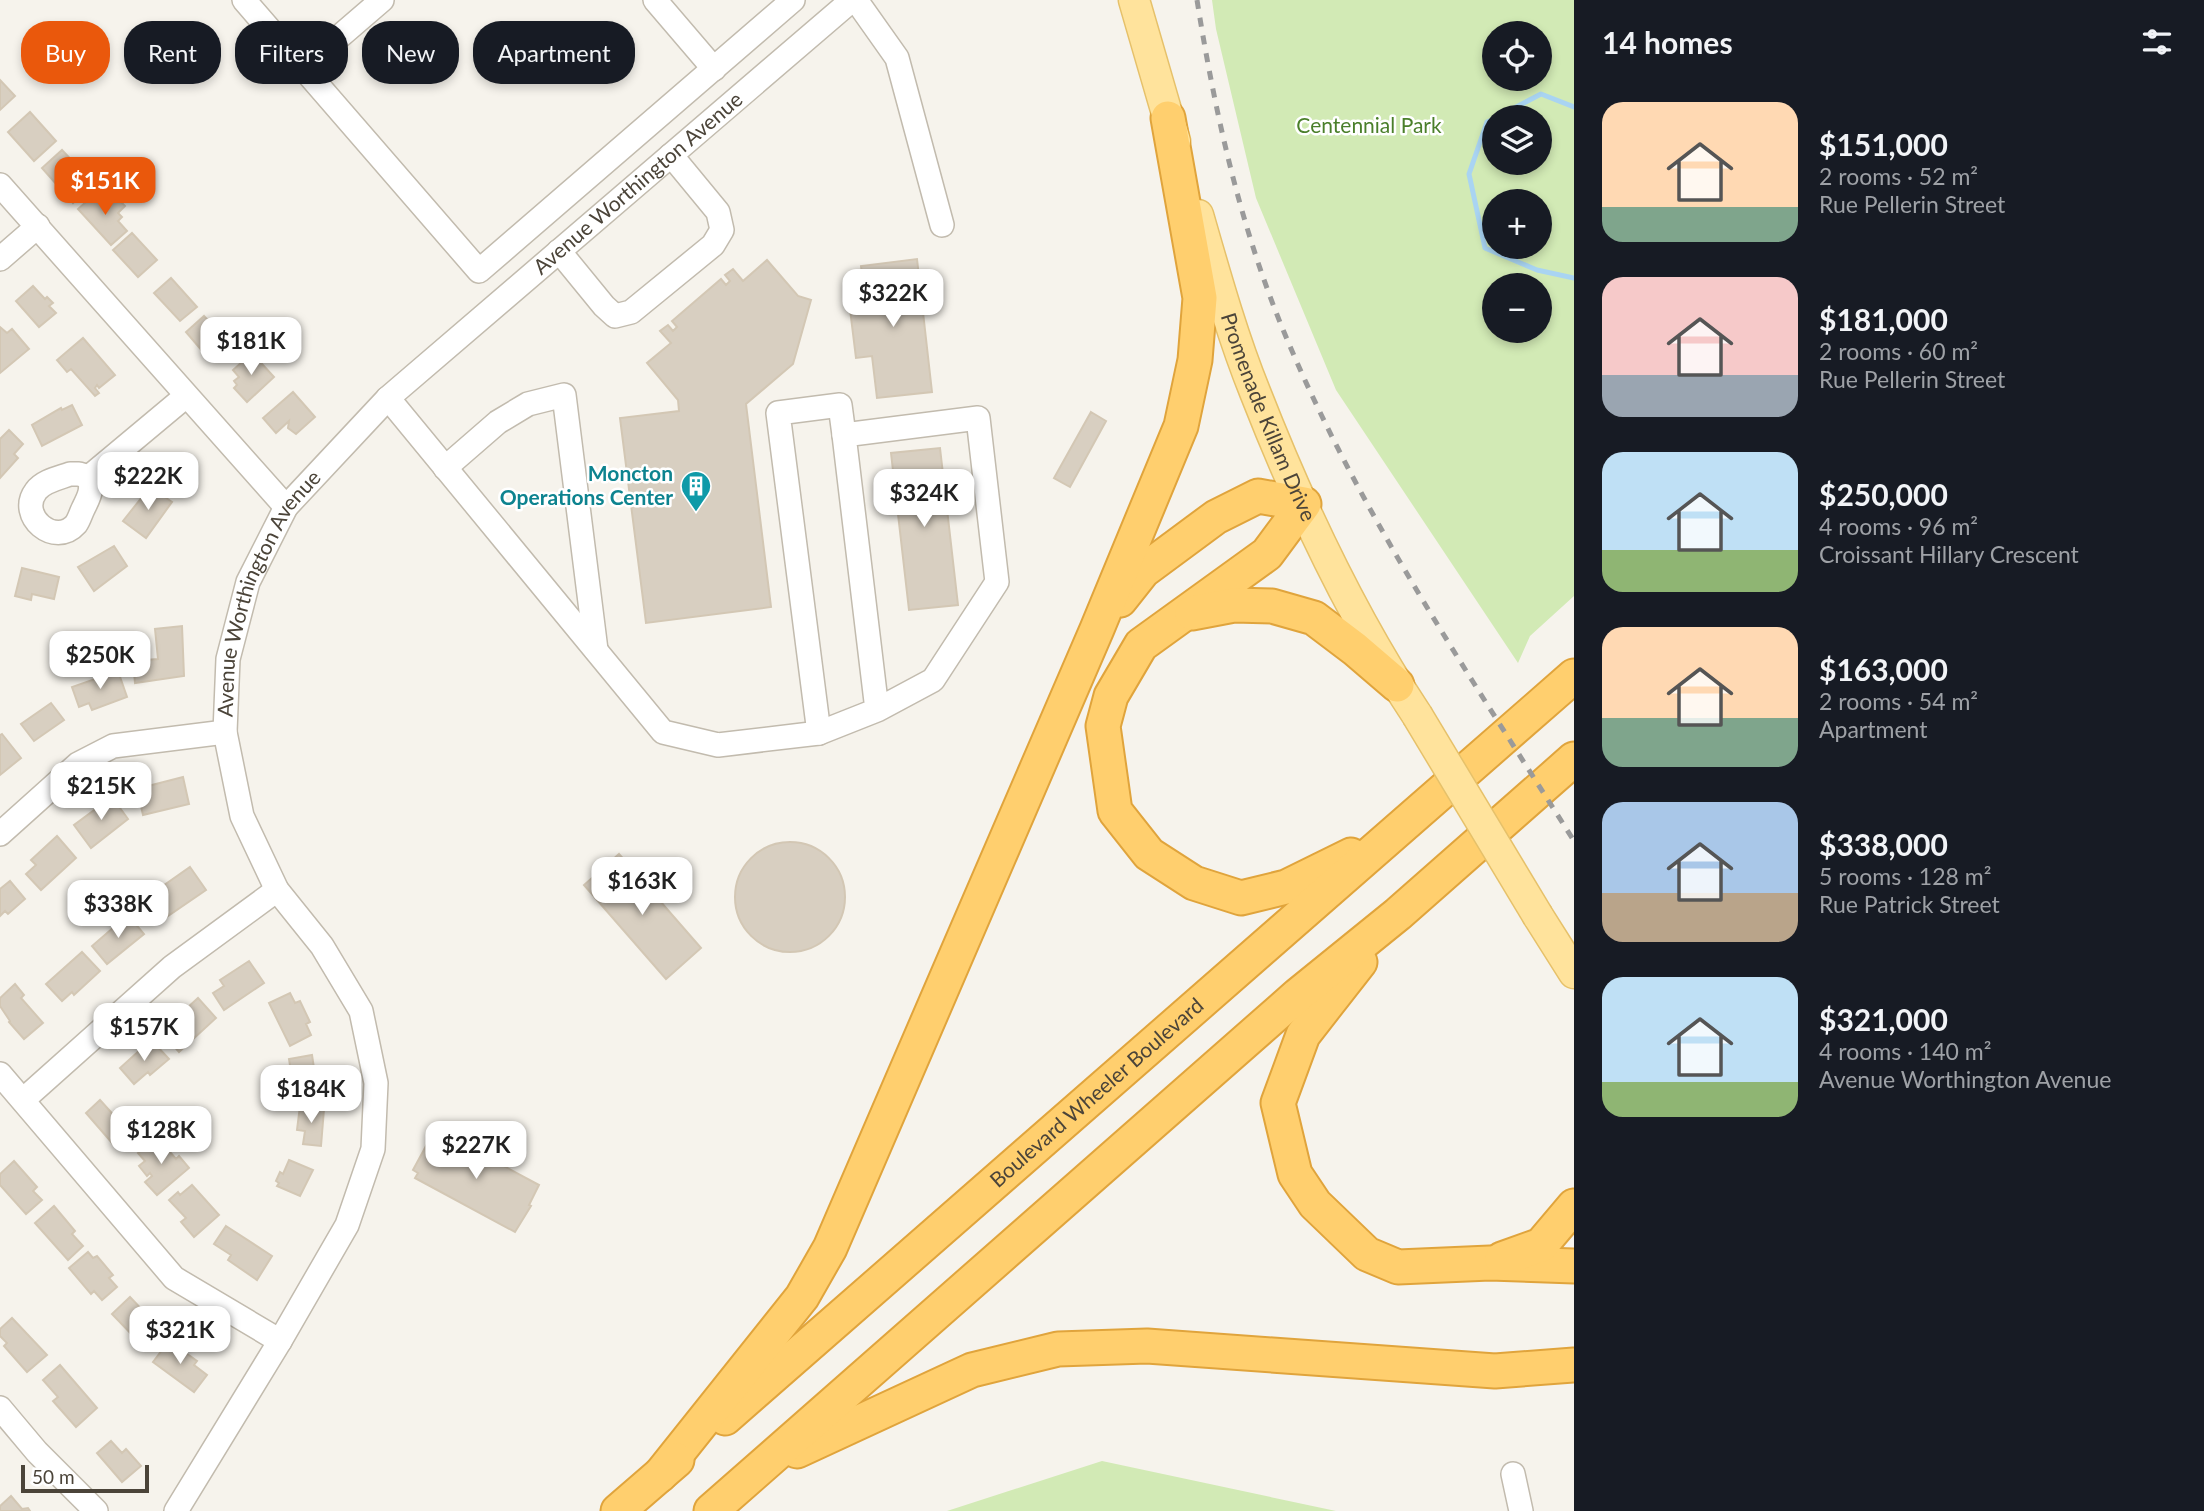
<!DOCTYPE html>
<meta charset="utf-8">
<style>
:root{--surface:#171b24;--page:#20242c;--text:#f1f3f6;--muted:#9ea1a6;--accent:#ea580c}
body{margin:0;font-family:Lato,sans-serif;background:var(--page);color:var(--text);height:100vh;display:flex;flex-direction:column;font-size:26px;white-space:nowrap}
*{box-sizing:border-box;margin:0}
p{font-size:23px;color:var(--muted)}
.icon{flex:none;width:38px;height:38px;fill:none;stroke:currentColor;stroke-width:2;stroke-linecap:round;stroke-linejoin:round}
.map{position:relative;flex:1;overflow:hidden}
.sheet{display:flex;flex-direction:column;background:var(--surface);width:630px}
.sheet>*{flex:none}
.guide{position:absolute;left:21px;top:21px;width:665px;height:63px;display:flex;gap:14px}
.fabs{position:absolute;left:1482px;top:21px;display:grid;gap:14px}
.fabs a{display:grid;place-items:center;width:70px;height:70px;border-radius:50%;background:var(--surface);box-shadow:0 4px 10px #0003;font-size:35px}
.scale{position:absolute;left:21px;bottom:18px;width:128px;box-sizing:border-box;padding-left:7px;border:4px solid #4b4439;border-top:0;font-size:19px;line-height:24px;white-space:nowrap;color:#4b4439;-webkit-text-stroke:5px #fff;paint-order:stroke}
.price{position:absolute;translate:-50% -60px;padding:0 16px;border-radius:14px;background:#fff;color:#222;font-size:23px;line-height:46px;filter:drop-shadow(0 2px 4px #0008)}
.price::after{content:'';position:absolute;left:50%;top:42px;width:21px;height:16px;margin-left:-10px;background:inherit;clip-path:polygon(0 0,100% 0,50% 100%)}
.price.selected{background:var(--accent);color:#fff}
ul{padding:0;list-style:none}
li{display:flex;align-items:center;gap:21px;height:175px;padding:0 28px}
li span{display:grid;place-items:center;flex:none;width:196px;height:140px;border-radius:21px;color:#555}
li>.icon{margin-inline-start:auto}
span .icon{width:84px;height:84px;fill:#fffc;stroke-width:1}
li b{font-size:30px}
h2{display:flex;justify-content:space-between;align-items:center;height:84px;padding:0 28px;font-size:30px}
.chip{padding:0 24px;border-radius:28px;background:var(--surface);box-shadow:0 4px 10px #0003;font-size:24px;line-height:63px}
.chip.selected{background:var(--accent);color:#fff}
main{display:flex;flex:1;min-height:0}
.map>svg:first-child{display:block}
.green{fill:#d2eab5;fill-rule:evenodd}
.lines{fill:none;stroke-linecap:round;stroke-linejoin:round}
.stream{stroke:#a9d4f2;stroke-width:5}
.building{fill:#d8cfc1;stroke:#d3c7b4;stroke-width:2}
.minor-casing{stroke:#c2bbae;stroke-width:26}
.major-casing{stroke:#e6c16a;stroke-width:33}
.highway-casing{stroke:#e0a43c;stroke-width:37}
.minor{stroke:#fff;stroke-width:23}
.major{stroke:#ffe39c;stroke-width:30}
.highway{stroke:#ffcf6e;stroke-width:33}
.rail{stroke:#9a9a9a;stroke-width:5;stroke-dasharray:9 9;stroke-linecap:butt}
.major-bridge-casing{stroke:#e6c16a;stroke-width:33;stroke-linecap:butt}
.major-bridge{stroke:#ffe39c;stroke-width:30}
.labels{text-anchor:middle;stroke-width:5;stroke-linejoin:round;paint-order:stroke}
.park-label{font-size:21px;fill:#4a7f2a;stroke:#fff}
.street-label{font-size:21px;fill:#4b4439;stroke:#fff}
.culture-label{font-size:21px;font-weight:bold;fill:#0d838f;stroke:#fff;text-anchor:end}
</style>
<main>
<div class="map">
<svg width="1574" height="1511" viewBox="0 0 1574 1511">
<rect width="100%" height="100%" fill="#f6f3ec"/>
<!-- green -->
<path class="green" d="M1212 0H1574V596L1530 636 1518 663 1336 390 1256 198 1216 29ZM1494 33H1540V79H1494ZM1494 117H1540V163H1494ZM1494 201H1540V247H1494ZM1494 285H1540V331H1494Z
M1102 1461 1336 1511H947Z"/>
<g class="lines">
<!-- stream -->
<path class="stream" d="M1497 117 1541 94 1574 107
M1494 119 1487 122 1469 174 1485 248 1537 270 1574 278"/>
</g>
<!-- building -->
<path class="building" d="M0 80 15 96 0 110Z
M30 112 56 141 34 161 8 132Z
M62 150 78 167 84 161 93 171 86 177 93 185 73 203 42 168Z
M96 193 107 205 116 197 125 206 118 213 122 217 118 221 127 231 111 245 78 209Z
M132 233 157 260 138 277 113 250Z
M917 259 932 392 877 398 872 356 856 358 849 301 865 299 861 266Z
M767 260 798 296 811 300 793 364 746 404 771 607 646 623 620 418 679 411 678 400 647 363 671 343 660 331 668 325 673 331 677 327 672 321 721 279 726 285 730 281 725 275 733 269 743 281Z
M171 278 197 307 180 321 154 293Z
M33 286 45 299 47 297 53 303 49 306 56 313 39 327 16 301Z
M204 316 229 343 210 360 186 332Z
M0 327 7 333 12 329 29 349 0 373Z
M83 338 115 375 99 388 97 385 95 388 99 393 95 396 71 369 67 372 57 360Z
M252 353 274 377 247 402 234 388 237 385 234 381 239 377 233 370Z
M293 392 315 417 296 434 288 428 289 421 276 433 263 418Z
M72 405 82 425 42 446 32 425 61 408 62 410Z
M1091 412 1106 421 1070 487 1054 478Z
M9 430 23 444 14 454 18 458 0 478V439Z
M940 448 958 605 909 610 891 453Z
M184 454 197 471 168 493 155 476Z
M150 487 172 502 146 538 123 521Z
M114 546 127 566 94 591 78 567Z
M22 568 59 577 54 599 32 594 31 600 15 596Z
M182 626 184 676 135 683 133 661 158 659 155 629Z
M118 671 127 697 92 710 89 703 79 707 72 687Z
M51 703 64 720 34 741 21 724Z
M2 734 21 758 0 775V735Z
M183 777 189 804 143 815 138 793 149 791 148 786Z
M112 797 128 819 91 848 74 825Z
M57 836 76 858 41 890 26 874 36 865 31 860Z
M735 897a55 55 0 1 1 110 0a55 55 0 1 1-110 0Z
M619 854 701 948 666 979 584 885Z
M190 867 206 890 165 918 150 895Z
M10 881 25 899 8 914 5 911 0 916V889Z
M128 915 144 934 107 964 92 946Z
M82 952 100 971 74 995 72 992 62 1001 46 984Z
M249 961 264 983 224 1010 213 993 224 986 220 980Z
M15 984 24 995 21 998 43 1023 24 1039 9 1022 10 1021 0 1006V998Z
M290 993 295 1003 300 1001 310 1022 306 1024 311 1035 290 1046 269 1003Z
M198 998 216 1018 179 1052 167 1038 179 1027 173 1021Z
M154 1043 169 1059 150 1075 148 1072 134 1084 120 1068 141 1049 143 1052Z
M312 1055 315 1075 322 1074 325 1091 295 1096 289 1059Z
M100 1100 128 1131 113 1144 86 1113Z
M300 1106 324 1109 321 1146 303 1144 305 1131 297 1130Z
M440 1132 539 1185 529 1205 531 1206 515 1232 415 1178 418 1173 413 1170 432 1135 437 1138Z
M157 1137 176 1159 179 1156 189 1168 157 1195 145 1182 152 1176 150 1173 147 1176 139 1166 145 1161 138 1153Z
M289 1160 313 1170 300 1196 277 1186 279 1183 276 1181 280 1172 283 1174Z
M14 1161 37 1187 33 1191 42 1200 26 1214 0 1185V1174Z
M192 1185 219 1215 194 1237 181 1222 186 1218 169 1200 178 1192 180 1195Z
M54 1206 75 1231 72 1234 83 1246 68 1260 35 1223Z
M226 1226 272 1256 257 1280 228 1260 231 1255 214 1244Z
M88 1252 93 1258 97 1256 113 1275 109 1278 117 1287 102 1300 94 1291 91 1294 69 1268Z
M130 1297 147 1315 145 1317 156 1330 141 1344 112 1314Z
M12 1318 47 1355 27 1372 4 1346 7 1343 0 1336V1329Z
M169 1341 197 1361 194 1365 207 1375 194 1392 153 1362Z
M60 1365 97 1408 76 1427 53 1401 58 1397 43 1380Z
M111 1441 122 1453 126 1449 141 1466 122 1482 97 1453Z
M11 1496 22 1509 28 1508 30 1511H0V1506Z"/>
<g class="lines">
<!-- minor casing -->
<g class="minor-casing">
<g id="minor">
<path d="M244 0 303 68 382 0"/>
<path d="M655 0 714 69"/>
<path d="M856 0 897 58 942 225"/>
<path d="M303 68 479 271 793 0"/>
<path d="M0 185 286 507"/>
<path d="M559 251 604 306 615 316 631 312 713 245 722 230 718 212 671 155"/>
<path d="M0 259 38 226"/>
<path d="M388 398 663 732 718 745 819 733 877 710 933 680 997 582 978 418 844 435 877 710"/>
<path d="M445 468 498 422 528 404 564 395 596 650"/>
<path d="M70 474H79L89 477C93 490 89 497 83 509 81 513 79 520 76 524 55 548 17 516 36 491 43 481 59 478 70 474Z"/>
<path d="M89 477 186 396"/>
<path d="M819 733 778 413 840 405 844 435"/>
<path d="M0 834 78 764 113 746 225 732"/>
<path d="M0 1074 174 1278 280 1341"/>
<path d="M23 1100 172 967 277 890"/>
<path d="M0 1408 37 1452 96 1511"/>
<path d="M1513 1474 1521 1511"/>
<path id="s1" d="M176 1511 280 1341 347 1225 373 1149 376 1083 361 1011 322 946 277 890 242 816 225 732 228 659 248 582 286 507 388 398 852 0"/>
</g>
</g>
<!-- major casing -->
<g class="major-casing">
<g id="major">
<path d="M1134 0 1175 141"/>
<path id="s2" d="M1198 215C1215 274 1232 335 1255 392 1298 502 1352 617 1417 715"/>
<path d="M1538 916 1574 973"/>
</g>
</g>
<!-- highway casing -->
<g class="highway-casing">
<g id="highway">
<path d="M1120 600 1143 571 1216 517 1258 496 1304 504 1267 554 1141 645 1111 696 1103 726 1115 811 1149 854 1194 883 1241 898 1286 887 1351 855"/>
<path d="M1192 613 1234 605 1272 606 1314 618 1355 649 1397 685"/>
<path d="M1360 962 1303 1035 1278 1103 1295 1174 1315 1204 1367 1254 1398 1267 1490 1263 1574 1266"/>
<path d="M1502 1259 1541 1245 1574 1206"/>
<path id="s3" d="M725 1418 1574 676"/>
<path d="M797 1451 972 1370 1058 1349 1147 1346 1495 1371 1574 1365"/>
<path d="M660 1475 802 1297 830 1248 1097 629 1181 426 1195 360 1200 298 1168 118"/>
<path d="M618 1511 677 1460"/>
<path d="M711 1511 1298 995 1398 914 1574 759"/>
</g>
</g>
<!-- minor -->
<use href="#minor" class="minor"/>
<!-- major -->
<use href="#major" class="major"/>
<!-- highway -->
<use href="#highway" class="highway"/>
<!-- rail -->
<path class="rail" d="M1197 0C1215 113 1240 226 1284 332 1359 513 1470 676 1574 841"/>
<!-- major-bridge casing -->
<g class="major-bridge-casing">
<path id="major-bridge" d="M1417 715 1538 916"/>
</g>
<!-- major-bridge -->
<use href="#major-bridge" class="major-bridge"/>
</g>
<!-- icons -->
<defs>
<g id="building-pin" transform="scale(1.575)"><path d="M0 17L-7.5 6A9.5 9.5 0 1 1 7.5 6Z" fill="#0f9aa8" stroke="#fff"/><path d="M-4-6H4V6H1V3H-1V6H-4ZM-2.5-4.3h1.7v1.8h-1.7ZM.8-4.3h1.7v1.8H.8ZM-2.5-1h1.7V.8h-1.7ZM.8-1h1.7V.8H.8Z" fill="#fff"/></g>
</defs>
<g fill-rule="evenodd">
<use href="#building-pin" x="696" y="486"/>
</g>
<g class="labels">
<!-- park labels -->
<g class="park-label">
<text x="1369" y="133">Centennial Park</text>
</g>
<!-- street labels -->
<g class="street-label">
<text dy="7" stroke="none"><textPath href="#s1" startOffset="1584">Avenue Worthington Avenue</textPath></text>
<text dy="7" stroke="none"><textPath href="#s2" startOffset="214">Promenade Killam Drive</textPath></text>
<text dy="7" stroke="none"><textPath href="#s1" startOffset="1017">Avenue Worthington Avenue</textPath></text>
<text dy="7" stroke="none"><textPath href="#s3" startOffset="494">Boulevard Wheeler Boulevard</textPath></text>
</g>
<!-- culture labels -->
<g class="culture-label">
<text x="673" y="481">Moncton<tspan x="673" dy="24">Operations Center</tspan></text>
</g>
</g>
</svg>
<div class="fabs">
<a><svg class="icon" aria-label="locate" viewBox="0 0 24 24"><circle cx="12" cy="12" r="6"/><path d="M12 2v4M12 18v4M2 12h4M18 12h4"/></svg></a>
<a><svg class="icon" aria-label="layers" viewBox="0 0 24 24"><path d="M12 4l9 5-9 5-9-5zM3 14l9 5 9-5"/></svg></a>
<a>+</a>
<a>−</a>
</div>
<div class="scale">50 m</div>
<b class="price selected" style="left:105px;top:217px">$151K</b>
<b class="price" style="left:893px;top:329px">$322K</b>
<b class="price" style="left:251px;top:377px">$181K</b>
<b class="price" style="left:148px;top:512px">$222K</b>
<b class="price" style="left:924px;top:529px">$324K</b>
<b class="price" style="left:100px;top:691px">$250K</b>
<b class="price" style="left:101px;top:822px">$215K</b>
<b class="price" style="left:642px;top:917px">$163K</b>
<b class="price" style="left:118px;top:940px">$338K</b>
<b class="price" style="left:144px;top:1063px">$157K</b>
<b class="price" style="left:311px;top:1125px">$184K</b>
<b class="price" style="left:161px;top:1166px">$128K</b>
<b class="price" style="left:476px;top:1181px">$227K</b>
<b class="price" style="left:180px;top:1366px">$321K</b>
<div class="guide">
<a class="chip selected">Buy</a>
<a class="chip">Rent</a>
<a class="chip">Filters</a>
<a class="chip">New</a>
<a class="chip">Apartment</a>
</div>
</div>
<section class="sheet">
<h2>14 homes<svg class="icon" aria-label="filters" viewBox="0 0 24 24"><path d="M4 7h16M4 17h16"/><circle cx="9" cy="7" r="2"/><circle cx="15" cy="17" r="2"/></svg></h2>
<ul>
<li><span style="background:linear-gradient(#ffd9b3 75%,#7fa58c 0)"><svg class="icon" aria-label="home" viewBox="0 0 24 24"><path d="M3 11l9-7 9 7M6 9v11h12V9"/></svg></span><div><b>$151,000</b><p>2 rooms · 52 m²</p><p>Rue Pellerin Street</p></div></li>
<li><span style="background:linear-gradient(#f6c9c9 70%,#9aa5b1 0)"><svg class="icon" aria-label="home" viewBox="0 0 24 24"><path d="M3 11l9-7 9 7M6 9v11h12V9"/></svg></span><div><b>$181,000</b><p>2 rooms · 60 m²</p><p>Rue Pellerin Street</p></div></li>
<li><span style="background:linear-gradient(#bfe0f5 70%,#8fb573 0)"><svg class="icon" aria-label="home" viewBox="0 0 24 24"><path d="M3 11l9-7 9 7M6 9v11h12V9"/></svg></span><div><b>$250,000</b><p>4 rooms · 96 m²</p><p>Croissant Hillary Crescent</p></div></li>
<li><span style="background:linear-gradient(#ffd9b3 65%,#7fa58c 0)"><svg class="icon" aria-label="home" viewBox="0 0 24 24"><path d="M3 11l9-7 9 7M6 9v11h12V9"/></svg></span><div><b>$163,000</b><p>2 rooms · 54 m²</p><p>Apartment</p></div></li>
<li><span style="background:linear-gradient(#a9c7e8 65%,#b9a48a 0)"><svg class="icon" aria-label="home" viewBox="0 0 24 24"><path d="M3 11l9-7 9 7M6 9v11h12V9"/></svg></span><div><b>$338,000</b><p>5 rooms · 128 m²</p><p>Rue Patrick Street</p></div></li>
<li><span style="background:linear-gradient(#bfe0f5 75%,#8fb573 0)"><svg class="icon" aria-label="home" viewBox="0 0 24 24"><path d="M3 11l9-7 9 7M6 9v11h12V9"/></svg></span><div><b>$321,000</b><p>4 rooms · 140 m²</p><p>Avenue Worthington Avenue</p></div></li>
</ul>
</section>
</main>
